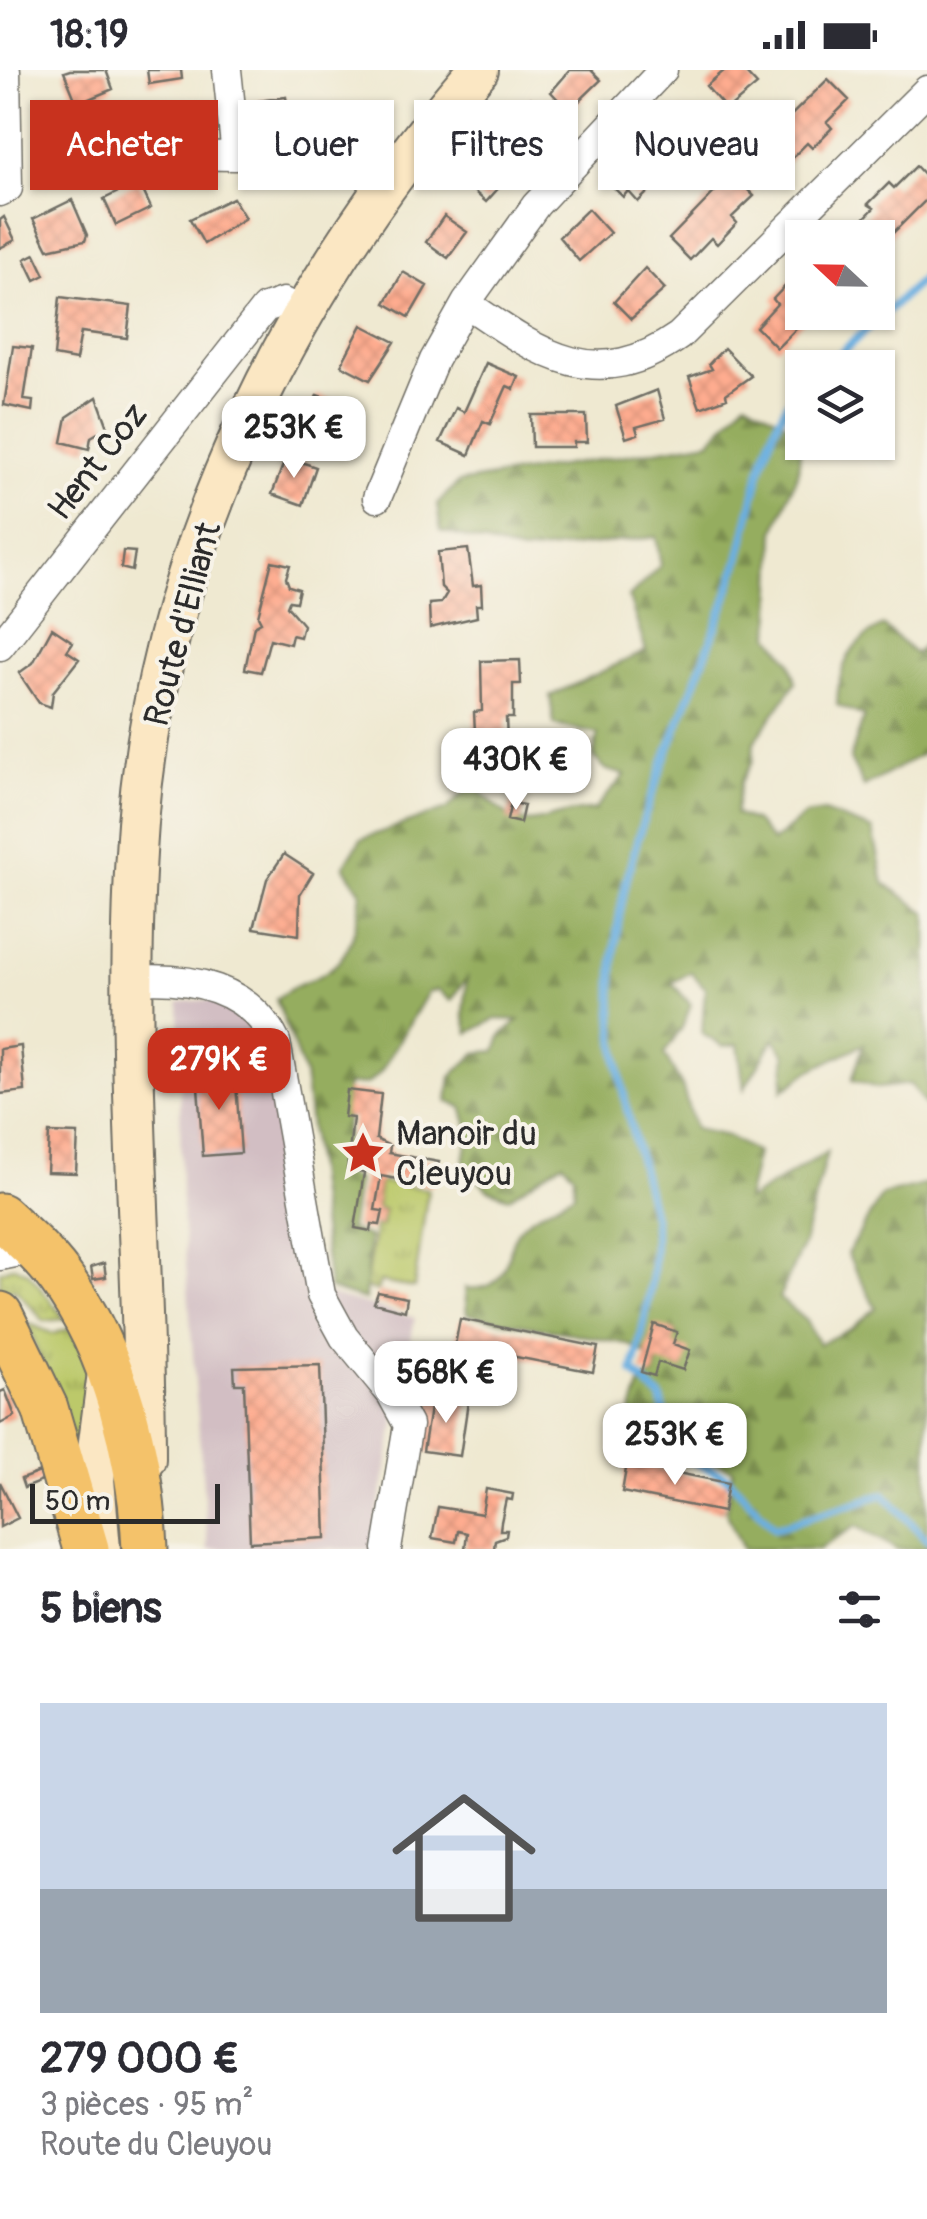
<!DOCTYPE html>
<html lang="fr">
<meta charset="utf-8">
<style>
:root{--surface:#fff;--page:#f7f7f7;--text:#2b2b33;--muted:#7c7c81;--accent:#c8321e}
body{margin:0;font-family:Pangolin,sans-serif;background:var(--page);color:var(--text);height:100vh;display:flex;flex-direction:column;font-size:38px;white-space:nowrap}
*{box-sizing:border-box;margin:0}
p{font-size:32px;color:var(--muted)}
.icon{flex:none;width:55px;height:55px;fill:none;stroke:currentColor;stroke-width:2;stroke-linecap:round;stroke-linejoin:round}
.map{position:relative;height:1479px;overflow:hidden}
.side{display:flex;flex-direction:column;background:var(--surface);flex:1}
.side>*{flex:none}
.banner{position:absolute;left:30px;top:30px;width:868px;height:90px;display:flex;gap:20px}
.needle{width:65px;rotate:292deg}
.controls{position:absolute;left:785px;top:150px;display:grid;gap:20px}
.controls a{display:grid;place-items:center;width:110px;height:110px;border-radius:0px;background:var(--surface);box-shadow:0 2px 8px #0004;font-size:50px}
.scale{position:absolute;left:30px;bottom:25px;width:190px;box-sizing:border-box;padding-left:10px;border:5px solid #2b2b2b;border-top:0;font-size:28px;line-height:35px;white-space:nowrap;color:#2b2b2b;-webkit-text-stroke:8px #f7f3e8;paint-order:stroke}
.price{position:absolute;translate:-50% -85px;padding:0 22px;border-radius:20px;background:#fff;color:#222;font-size:32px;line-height:65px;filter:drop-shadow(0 2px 5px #0008)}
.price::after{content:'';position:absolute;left:50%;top:60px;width:30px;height:22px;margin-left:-15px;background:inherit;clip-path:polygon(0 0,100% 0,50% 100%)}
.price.active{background:var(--accent);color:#fff}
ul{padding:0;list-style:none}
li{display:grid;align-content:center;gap:20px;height:530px;padding:0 40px}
li span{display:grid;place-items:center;height:310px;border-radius:0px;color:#555}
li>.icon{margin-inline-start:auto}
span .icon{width:180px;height:180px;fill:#fffc;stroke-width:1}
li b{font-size:42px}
h2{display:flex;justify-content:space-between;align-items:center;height:120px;padding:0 40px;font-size:42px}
.chip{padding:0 35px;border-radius:0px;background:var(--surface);box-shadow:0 2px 8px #0004;font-size:35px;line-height:90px}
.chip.active{background:var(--accent);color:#fff}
.status{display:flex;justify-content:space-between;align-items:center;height:70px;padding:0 50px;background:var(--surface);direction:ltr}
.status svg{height:28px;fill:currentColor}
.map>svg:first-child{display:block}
.industrial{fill:#d2bec3}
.grass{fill:url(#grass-tufts);stroke:#747a4b;stroke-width:2.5}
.forest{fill:url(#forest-firs);stroke:#606c45;stroke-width:2.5}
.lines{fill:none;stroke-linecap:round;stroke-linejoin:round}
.stream{stroke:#6aafe0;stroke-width:8}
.building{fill:url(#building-cross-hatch)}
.street-casing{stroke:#706e65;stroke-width:31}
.secondary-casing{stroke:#706e65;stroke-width:44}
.primary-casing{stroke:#706e65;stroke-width:49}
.street{stroke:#fff;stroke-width:28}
.secondary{stroke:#fbe7c3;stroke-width:40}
.primary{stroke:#f4c26a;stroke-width:45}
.labels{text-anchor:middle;stroke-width:8;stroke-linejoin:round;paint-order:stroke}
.street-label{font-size:35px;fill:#2b2b2b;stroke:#f7f3e8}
.poi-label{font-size:35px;fill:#2b2b2b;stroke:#f7f3e8;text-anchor:start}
</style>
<div class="status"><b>18:19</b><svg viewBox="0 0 49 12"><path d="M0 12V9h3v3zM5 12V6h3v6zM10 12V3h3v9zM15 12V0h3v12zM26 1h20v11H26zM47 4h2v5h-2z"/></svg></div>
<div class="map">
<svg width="927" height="1479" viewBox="0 0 927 1479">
<defs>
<pattern id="grass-tufts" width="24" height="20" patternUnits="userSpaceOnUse" patternTransform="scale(2.5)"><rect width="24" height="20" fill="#bcc96b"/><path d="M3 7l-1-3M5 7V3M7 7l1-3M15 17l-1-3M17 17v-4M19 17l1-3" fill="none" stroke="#99a358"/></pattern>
<pattern id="forest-firs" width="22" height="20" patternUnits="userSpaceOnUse" patternTransform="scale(2.5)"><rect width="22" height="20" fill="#95ad5f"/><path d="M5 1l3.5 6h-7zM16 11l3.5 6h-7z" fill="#7a8d4f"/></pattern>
<pattern id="building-cross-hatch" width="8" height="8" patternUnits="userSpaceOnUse" patternTransform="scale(2.5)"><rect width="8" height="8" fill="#feac8f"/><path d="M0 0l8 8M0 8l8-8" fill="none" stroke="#da947c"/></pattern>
</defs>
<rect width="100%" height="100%" fill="#f7f3e8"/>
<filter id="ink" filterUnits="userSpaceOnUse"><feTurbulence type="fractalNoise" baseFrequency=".01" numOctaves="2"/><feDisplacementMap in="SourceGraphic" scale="20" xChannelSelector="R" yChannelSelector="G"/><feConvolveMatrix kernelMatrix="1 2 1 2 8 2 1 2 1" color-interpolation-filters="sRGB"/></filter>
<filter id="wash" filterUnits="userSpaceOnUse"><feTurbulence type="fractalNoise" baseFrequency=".0048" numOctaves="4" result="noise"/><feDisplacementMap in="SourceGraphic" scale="40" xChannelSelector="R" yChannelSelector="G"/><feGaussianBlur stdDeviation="2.25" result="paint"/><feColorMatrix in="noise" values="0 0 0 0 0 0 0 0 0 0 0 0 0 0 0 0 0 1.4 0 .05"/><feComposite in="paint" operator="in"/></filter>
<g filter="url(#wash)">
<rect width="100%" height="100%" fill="#efe9d1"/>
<!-- industrial -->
<path class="industrial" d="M217 929 242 942 271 981 305 1218 415 1248 371 1479H208L181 1130 179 932Z"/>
<!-- grass -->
<path class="grass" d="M380 1112 428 1119 414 1218 380 1212 377 1221 365 1218 375 1156H382L384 1140 376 1138Z
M14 1196 28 1202 65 1249 44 1251 15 1219 1 1222 0 1201Z
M28 1253 53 1264 71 1258 99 1307 83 1423Z"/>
<!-- forest -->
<path class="forest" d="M746 330 802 362 798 402 775 461 771 566 790 591 796 612 754 672 753 691 741 712 735 744 756 752 772 772 805 745 824 742 873 760 884 813 927 843V1038L910 1014 877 1018 852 1010 864 974 809 1001 782 1021 786 985 774 969 744 1019 738 974 723 976 702 964 705 918 691 902 672 913 691 935 682 958 664 984 682 1016 695 1059 727 1066 757 1083 746 1131 827 1082 803 1174 779 1228 806 1251 819 1274 852 1258 876 1238 847 1184 882 1125 927 1114V1479H897L856 1456 819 1479H743L726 1442 733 1399 667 1374 631 1367 630 1347 642 1310 654 1306 658 1293 628 1274 467 1244 465 1218C519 1223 498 1175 526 1152 540 1140 559 1133 574 1123V1104L563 1092 509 1127 487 1119 464 1093 469 1060 462 1037 448 1032 451 1007 476 983 496 981 501 966 519 950 496 949 469 963 464 945 467 908 451 931 438 920 428 922 380 1003 367 1014 347 1015 345 1104 357 1110 350 1160 369 1167 365 1230 329 1219 304 1004 276 929C292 915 309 913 326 902 353 886 358 850 361 822L344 796 361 769 447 739 473 714C531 775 525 745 595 739L625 705 607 700 593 687 598 664 554 655 550 626 646 581 629 527 661 495 656 467 522 483 441 461 437 434 458 413 710 371Z
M883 556 915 584 927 572V681L864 717 850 689 864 646 837 635C838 598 849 573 883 556Z"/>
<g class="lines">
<!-- stream -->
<path class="stream" d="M824 298 927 205
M802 316C762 353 752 448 736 500 689 649 600 796 614 958 619 1023 640 1087 654 1150 656 1204 645 1251 633 1302L661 1328 673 1382 727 1407 775 1458 884 1424 927 1470"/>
</g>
<g id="blocks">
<!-- building -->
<path class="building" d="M70 0H106L113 19 77 34 64 2Z
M147 0H181L182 9 149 14Z
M570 0H591L601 10 569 41 551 22Z
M725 0H743L757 15 727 40 706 16Z
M828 9 849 30 827 52 832 58 812 78 807 73 785 95 763 73Z
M286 27 292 64 264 68 258 31Z
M531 28 558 54 532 82 508 58Z
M682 40 703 60 679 86 657 66Z
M646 79 668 102 638 132 628 121 623 127 609 113Z
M486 80 512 103 486 132 460 109Z
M916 96 927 108V129L878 178V168H835L847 156 852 161 874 138 868 134 889 113 894 118Z
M732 104 754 126 732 147 737 153 717 174 711 168 690 190 669 169Z
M139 112 151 138 116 155 104 129Z
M233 128 245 148 204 174 190 149Z
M72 130 87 165 85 171 48 179 33 149Z
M588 139 610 163 579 191 559 167Z
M444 146 467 162 448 188 426 172Z
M4 147 15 170 0 178V150Z
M35 184 45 205 35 210 25 189Z
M645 198 665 219 631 249 614 232Z
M403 202 427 216 409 247 385 233Z
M793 208 798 214 802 209V242H813L777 278 756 257 777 234 773 229Z
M60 227 131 236 127 268 81 262 76 290 54 286Z
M362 255 395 272 370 310 341 295Z
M13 276 32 278 24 330 33 331 32 341 4 335Z
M724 278 751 306 726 324 727 328 700 338 689 307 712 299 709 294Z
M486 293 519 307 514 319 507 316 490 354 483 351 469 385 440 372 456 338 464 342Z
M657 320 665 349 636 357 638 364 626 368 616 336Z
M317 325 356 339 342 378 313 367 305 359Z
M97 327 108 357 91 367 89 379 62 372 67 347Z
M531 345H586L587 372H574V377H532Z
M286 387 316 397 303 435 272 424Z
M468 479 473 516 481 515 482 535H476L477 547 430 558 429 534 441 533 447 523 441 517 438 482Z
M123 481 135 482 132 501 121 498Z
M272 491 290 495 286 508 289 516 299 519 296 532 289 531 287 536 303 555 300 567 292 565 290 574 270 569 261 602 245 599 254 556 261 552 258 546Z
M52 558 73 572 67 581 79 589 53 622 51 637 39 633 19 603 33 593Z
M520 590 521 614H513V648H506L507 670 483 671 482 662H475L474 642 482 641 481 591Z
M511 733 524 735 520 753 507 750Z
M284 784 313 803 300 824 299 865 254 858 267 809Z
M21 976 25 1021 0 1024V979Z
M235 1000 241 1083 203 1086 197 1003Z
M347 1020 381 1024 376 1069 390 1076 389 1083 439 1092 432 1116 381 1106 375 1140 383 1141 380 1155 372 1154 371 1161 355 1158 364 1103 347 1100 353 1048 344 1047Z
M49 1063 78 1064 76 1103 47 1102Z
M104 1193 106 1207 93 1209 91 1197Z
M378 1222 407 1228 405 1241 374 1233Z
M460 1249 598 1277 593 1302 455 1275Z
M654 1254 677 1262 673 1274 690 1280 683 1300 658 1292 654 1306 641 1302Z
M320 1295 326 1468 250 1472 244 1314H235L234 1297Z
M5 1320 15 1346 0 1354V1322Z
M432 1326 468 1332 460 1386 423 1381Z
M627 1393 728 1413 723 1442 622 1422Z
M40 1402 42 1411 24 1418 21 1409Z
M0 1412 18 1448 0 1457Z
M486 1419 513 1424 512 1430 506 1429 501 1452 500 1460H507L506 1466 495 1470 494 1479H465L467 1463 458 1461 456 1472 432 1468 438 1437 482 1444Z"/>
</g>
</g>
<g filter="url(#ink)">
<use href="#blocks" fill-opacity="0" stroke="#706e65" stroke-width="2.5"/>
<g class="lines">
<!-- street casing -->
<g class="street-casing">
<path id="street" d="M663 0 536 135 466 233C539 283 595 325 679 266L927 20
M171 85 236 86 227 0
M0 122 8 118 6 0
M377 428 434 290 466 233
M0 576 265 238 283 232 304 241
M135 910C190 906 250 917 276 972L321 1225 344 1267 391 1324 408 1355 387 1479
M0 1186 35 1179
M386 1317 407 1308 428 1307"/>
</g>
<!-- secondary casing -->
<g class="secondary-casing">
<path id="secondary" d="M145 1389C145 1178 122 965 138 753 160 473 296 209 478 0
M100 1479 94 1410 109 1295"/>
</g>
<!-- primary casing -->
<g class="primary-casing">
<path id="primary" d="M0 1146C21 1165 43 1184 60 1207 115 1281 141 1388 145 1479
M0 1245 45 1338 86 1479"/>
</g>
<!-- street -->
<use href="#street" class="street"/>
<!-- secondary -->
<use href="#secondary" class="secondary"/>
<!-- primary -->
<use href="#primary" class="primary"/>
</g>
</g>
<!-- icons -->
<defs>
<g id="sight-bare" transform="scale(3.45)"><path d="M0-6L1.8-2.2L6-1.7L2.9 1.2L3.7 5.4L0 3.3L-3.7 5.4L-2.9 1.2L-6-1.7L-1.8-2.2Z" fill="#c8321e" stroke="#f7f3e8" stroke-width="2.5" paint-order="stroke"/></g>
</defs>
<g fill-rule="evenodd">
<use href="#sight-bare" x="363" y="1083"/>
</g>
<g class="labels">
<!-- street labels -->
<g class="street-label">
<text transform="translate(97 391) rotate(-52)" y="12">Hent Coz</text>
<text transform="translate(182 554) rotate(-75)" y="12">Route d'Elliant</text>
</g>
<!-- poi labels -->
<g class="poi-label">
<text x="396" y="1075">Manoir du<tspan x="396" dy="40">Cleuyou</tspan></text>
</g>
</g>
</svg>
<div class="controls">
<a><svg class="needle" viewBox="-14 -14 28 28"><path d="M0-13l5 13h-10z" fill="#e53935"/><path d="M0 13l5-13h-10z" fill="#7c7c81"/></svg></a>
<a><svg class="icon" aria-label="layers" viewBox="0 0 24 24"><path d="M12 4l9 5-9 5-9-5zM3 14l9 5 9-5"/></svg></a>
</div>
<div class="scale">50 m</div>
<b class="price" style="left:294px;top:411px">253K €</b>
<b class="price" style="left:516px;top:743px">430K €</b>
<b class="price active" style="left:219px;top:1043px">279K €</b>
<b class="price" style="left:446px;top:1356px">568K €</b>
<b class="price" style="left:675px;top:1418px">253K €</b>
<div class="banner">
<a class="chip active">Acheter</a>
<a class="chip">Louer</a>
<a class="chip">Filtres</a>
<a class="chip">Nouveau</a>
</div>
</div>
<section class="side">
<h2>5 biens<svg class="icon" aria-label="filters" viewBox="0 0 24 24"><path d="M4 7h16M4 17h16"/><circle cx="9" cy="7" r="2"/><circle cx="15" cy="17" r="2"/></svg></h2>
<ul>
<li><span style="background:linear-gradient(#c9d6e8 60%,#9aa5b1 0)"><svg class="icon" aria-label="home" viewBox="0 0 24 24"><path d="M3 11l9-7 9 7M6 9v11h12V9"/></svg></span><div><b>279 000 €</b><p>3 pièces · 95 m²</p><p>Route du Cleuyou</p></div></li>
</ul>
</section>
